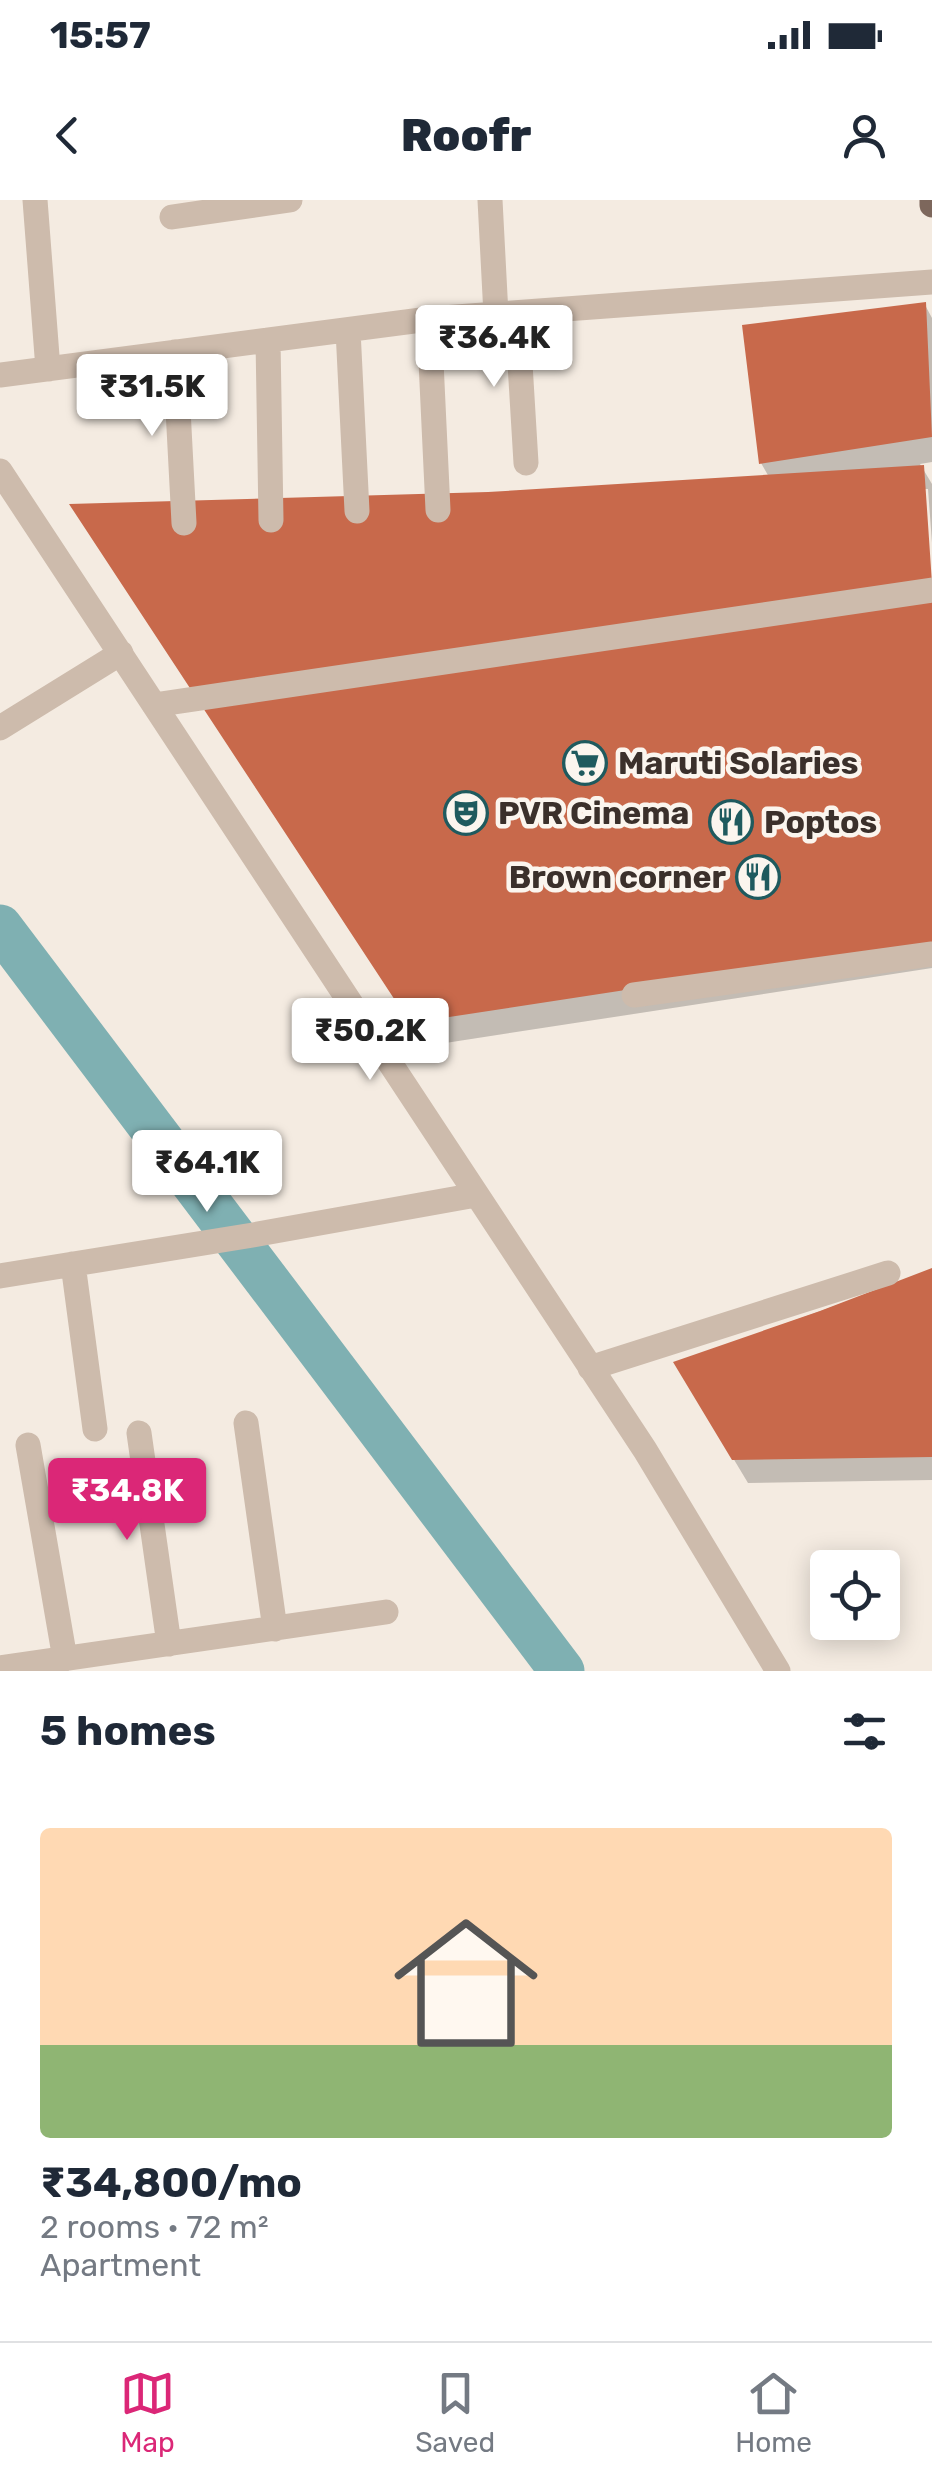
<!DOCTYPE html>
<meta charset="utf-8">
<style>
:root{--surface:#fff;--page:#f6f6f7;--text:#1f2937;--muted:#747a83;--line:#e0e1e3;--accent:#db2777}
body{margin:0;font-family:Rubik,sans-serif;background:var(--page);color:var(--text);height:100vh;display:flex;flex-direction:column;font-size:38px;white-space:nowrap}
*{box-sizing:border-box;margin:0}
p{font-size:32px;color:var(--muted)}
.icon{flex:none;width:55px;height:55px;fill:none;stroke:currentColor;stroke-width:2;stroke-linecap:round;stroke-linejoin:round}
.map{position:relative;height:1471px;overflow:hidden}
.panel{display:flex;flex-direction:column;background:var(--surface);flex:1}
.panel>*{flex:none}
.fabs{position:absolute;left:810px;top:1350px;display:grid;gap:20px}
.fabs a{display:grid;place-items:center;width:90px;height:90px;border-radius:10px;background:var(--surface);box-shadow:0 5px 25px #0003;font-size:50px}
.price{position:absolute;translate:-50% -85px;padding:0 22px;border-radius:10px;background:#fff;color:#222;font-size:32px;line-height:65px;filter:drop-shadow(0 2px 5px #0008)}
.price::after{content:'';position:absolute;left:50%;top:60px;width:30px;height:22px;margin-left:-15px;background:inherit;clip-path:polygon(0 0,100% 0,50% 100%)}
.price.on{background:var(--accent);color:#fff}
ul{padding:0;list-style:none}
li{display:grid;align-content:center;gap:20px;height:530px;padding:0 40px}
li span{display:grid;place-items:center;height:310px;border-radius:10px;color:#555}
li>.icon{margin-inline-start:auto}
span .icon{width:180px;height:180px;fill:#fffc;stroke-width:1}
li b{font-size:42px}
h2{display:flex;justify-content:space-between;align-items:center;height:120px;padding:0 40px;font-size:42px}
.status{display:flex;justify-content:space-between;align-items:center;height:70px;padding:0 50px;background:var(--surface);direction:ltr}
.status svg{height:28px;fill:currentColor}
header{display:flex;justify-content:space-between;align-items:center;height:130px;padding:0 40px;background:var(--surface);font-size:45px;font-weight:800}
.tabs{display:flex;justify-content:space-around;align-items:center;height:140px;border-top:2px solid var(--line);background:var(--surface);font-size:28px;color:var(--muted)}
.tabs a{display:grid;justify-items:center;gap:5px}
.tabs .on{color:var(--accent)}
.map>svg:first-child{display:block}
.shadow{fill:#0003}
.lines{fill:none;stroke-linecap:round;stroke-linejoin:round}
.river{stroke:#7fb0b2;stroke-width:45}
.building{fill:#c8694b}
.minor{stroke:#cdbbac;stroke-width:25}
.major{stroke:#7d675c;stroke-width:25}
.labels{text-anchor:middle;stroke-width:9;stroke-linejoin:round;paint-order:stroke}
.poi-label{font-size:32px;font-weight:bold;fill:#3b302b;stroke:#fbf5ee;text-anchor:start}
</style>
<div class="status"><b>15:57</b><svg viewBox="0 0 49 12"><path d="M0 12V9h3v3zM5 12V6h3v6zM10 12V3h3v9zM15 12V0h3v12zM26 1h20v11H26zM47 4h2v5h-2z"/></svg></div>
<header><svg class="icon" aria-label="back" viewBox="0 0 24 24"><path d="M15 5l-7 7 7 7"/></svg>Roofr<svg class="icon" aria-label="person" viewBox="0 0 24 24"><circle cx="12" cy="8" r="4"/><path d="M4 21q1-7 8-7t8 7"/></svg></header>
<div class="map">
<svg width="932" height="1471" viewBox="0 0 932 1471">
<rect width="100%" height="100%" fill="#f4ebe1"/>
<!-- shadow -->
<path class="shadow" d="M925 105 932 118V262L920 264 932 284V343L928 289H923L932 411V768L426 846 86 328 488 294 769 277 761 263Z
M932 1071V1280L748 1283 676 1163Z"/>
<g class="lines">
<!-- river -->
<path class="river" d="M0 727 562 1471"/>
</g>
<!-- building -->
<path class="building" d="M926 102 932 237 759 264 742 125Z
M924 265 932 383V743L410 823 69 304 488 292Z
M932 1068V1257L732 1260 673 1162 820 1111Z"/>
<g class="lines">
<!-- minor -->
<path class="minor" d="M35 0 48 169
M490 0 496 115
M172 17 290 0
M517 114 526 263
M429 119 438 310
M348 130 357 311
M268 140 271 320
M175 152 184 323
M0 175 429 119 932 82
M0 271 645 1250 778 1471
M154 505 932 390
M0 528 121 453
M634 795 932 754
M73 1064 95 1229
M0 1076 253 1035 476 995
M590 1168 888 1073
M246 1223 275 1429
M139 1233 169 1444
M28 1245 65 1459
M0 1468 386 1412"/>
<!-- major -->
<path class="major" d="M932 0V5"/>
</g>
<!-- icons -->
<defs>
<g id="supermarket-ring" transform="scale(2.25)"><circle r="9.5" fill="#fbf5ee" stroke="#1f5a5e" stroke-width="1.5"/><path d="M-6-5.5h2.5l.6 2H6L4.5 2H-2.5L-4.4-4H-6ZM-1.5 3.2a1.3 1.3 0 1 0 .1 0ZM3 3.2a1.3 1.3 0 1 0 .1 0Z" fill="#1f5a5e"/></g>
<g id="theatre-ring" transform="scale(2.25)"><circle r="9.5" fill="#fbf5ee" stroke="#1f5a5e" stroke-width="1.5"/><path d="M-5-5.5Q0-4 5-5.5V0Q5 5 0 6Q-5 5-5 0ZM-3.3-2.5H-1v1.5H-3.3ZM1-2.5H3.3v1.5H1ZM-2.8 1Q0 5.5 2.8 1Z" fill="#1f5a5e"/></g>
<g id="restaurant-ring" transform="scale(2.25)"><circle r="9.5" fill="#fbf5ee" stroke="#1f5a5e" stroke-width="1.5"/><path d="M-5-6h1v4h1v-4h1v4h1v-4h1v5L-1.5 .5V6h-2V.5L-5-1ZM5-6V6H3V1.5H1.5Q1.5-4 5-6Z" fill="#1f5a5e"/></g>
</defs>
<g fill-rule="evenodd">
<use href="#supermarket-ring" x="585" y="563"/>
<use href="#theatre-ring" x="466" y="613"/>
<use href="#restaurant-ring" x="731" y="622"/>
<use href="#restaurant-ring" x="758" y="677"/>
</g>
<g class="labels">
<!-- poi labels -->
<g class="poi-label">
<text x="618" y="574">Maruti Solaries</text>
<text x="498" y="624">PVR Cinema</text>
<text x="764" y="633">Poptos</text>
<text x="726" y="688" text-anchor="end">Brown corner</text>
</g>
</g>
</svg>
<div class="fabs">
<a><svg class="icon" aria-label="locate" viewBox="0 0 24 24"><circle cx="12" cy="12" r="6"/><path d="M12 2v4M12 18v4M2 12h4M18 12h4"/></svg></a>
</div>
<b class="price" style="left:494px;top:190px">₹36.4K</b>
<b class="price" style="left:152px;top:239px">₹31.5K</b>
<b class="price" style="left:370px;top:883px">₹50.2K</b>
<b class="price" style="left:207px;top:1015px">₹64.1K</b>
<b class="price on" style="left:127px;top:1343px">₹34.8K</b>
</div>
<section class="panel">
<h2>5 homes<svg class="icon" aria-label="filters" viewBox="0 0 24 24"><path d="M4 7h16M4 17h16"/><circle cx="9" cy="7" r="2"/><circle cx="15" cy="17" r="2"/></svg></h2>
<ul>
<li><span style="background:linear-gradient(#ffd9b3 70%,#8fb573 0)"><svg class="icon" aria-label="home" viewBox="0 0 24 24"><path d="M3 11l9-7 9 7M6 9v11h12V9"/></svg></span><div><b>₹34,800/mo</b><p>2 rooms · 72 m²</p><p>Apartment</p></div></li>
</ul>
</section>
<nav class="tabs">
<a class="on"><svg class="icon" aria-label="map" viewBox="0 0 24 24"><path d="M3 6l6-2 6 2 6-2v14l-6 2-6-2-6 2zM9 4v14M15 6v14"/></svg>Map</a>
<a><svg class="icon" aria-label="saved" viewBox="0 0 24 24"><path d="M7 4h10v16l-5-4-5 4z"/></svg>Saved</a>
<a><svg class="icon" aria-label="home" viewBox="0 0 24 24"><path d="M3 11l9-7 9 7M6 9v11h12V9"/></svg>Home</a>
</nav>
